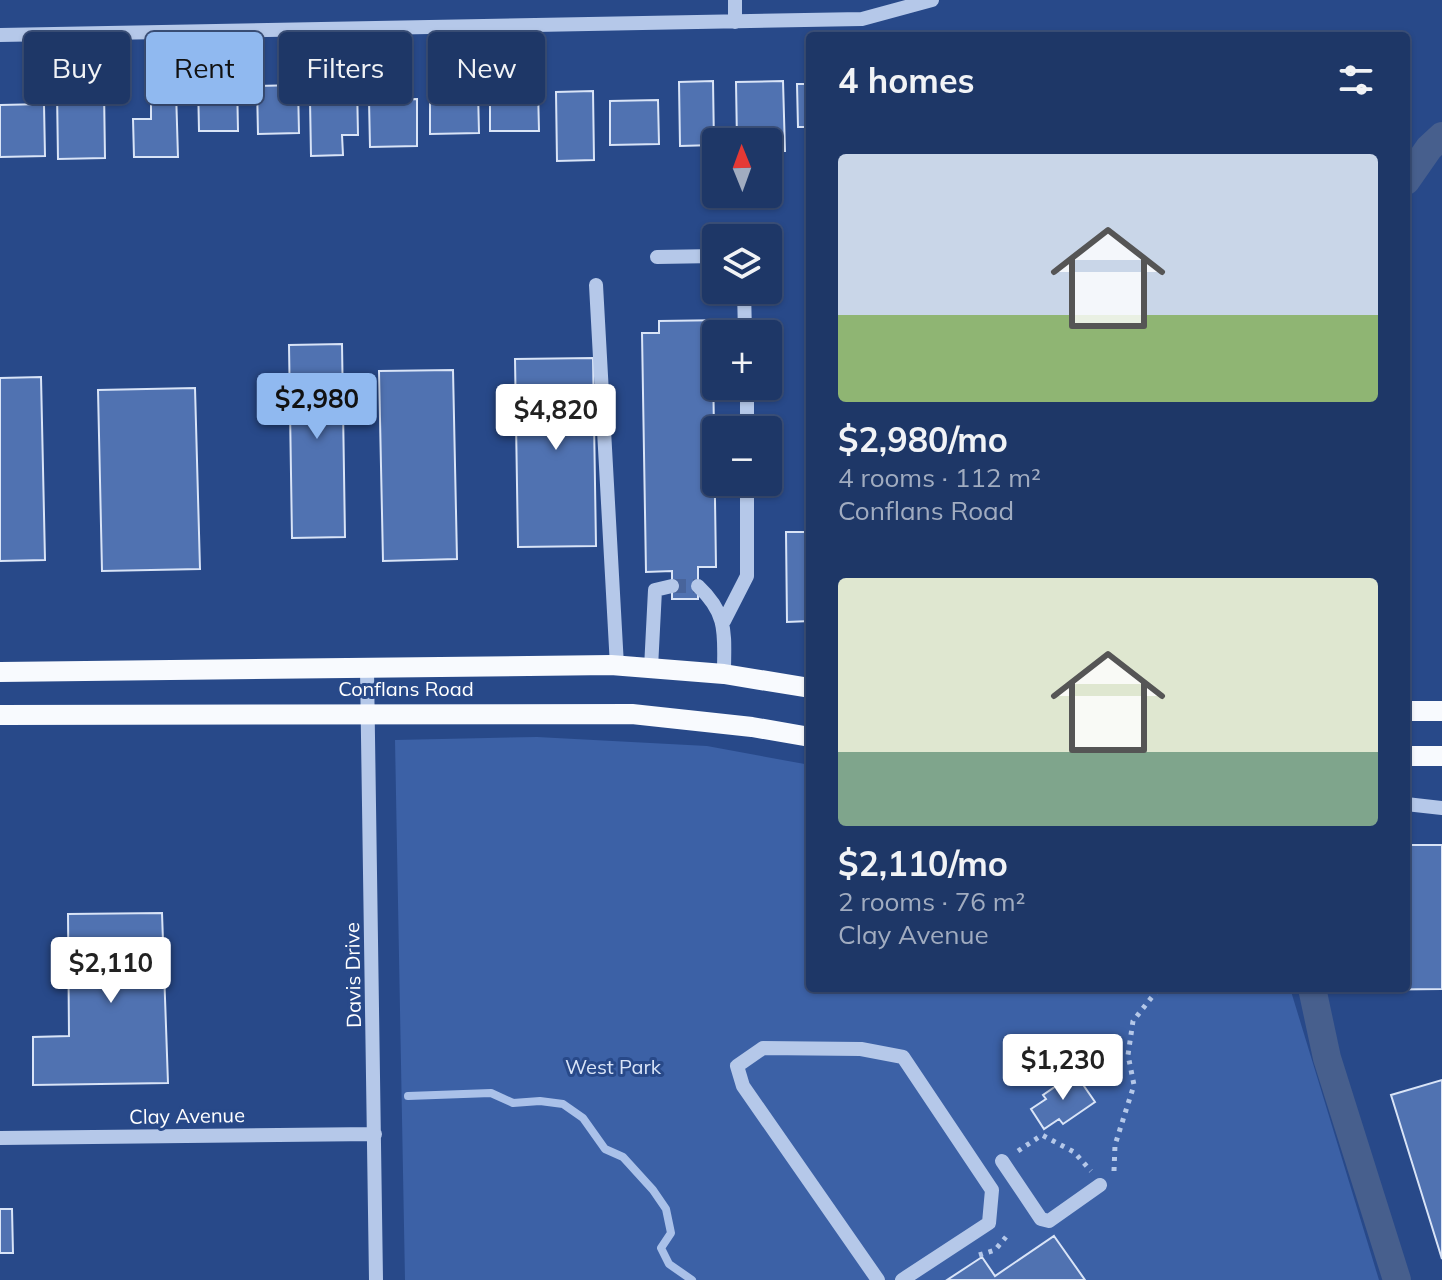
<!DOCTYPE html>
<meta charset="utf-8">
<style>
:root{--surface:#1e3767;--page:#263f6d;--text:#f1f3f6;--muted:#a1acc0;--line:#3c517b;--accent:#90b9f0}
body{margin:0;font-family:Mulish,sans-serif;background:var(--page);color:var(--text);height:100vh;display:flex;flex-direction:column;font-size:30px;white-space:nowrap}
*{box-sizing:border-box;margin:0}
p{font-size:26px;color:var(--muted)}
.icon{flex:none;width:44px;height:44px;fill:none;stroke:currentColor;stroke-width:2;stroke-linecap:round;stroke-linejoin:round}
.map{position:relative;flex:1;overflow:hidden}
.sheet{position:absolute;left:806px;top:32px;width:604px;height:960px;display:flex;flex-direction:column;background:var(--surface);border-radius:8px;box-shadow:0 2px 6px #0004,0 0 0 2px var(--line)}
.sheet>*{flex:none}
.top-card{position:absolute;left:24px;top:32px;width:662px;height:72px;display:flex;gap:16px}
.needle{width:52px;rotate:359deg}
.controls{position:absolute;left:702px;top:128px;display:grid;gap:16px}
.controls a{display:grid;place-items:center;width:80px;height:80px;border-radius:8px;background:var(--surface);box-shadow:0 2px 6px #0004,0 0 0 2px var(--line);font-size:40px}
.price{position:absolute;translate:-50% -68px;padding:0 18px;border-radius:8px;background:#fff;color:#222;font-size:26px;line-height:52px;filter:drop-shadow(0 2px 4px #0008)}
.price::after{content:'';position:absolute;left:50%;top:48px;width:24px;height:18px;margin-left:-12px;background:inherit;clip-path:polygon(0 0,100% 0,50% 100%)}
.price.on{background:var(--accent);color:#111}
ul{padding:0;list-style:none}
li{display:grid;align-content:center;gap:16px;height:424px;padding:0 32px}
li span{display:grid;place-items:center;height:248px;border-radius:8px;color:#555}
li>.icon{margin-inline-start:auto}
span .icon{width:144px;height:144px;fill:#fffc;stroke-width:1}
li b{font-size:34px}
h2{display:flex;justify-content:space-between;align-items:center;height:96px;padding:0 32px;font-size:34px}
.chip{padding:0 28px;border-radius:8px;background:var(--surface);box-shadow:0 2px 6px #0004,0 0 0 2px var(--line);font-size:28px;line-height:72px}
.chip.on{background:var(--accent);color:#111}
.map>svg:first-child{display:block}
.green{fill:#3c61a6}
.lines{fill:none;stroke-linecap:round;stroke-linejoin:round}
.stream{stroke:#aac1e9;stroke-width:8}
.canal{stroke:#475f8d;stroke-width:28}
.building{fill:#5072b1;stroke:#d9e4f7;stroke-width:2}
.minor-tunnel{stroke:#48649b;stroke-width:14;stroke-dasharray:14 7;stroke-linecap:butt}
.path{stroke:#b5c8e9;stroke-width:5;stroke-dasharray:4 6;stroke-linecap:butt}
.minor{stroke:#b5c8e9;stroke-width:14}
.major{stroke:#f8fafe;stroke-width:20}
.labels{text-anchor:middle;stroke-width:6;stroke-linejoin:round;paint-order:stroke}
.street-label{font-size:20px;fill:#fff;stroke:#284989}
.park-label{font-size:20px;fill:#d9e4f7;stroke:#284989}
</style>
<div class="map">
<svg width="1442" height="1280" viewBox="0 0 1442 1280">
<rect width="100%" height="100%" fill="#284989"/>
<!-- green -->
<path class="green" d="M537 737 707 746 810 765V988H1290L1379 1280H405L395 740Z"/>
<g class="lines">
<!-- stream -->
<path class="stream" d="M408 1096 491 1093 513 1103 540 1101 563 1104 583 1118 605 1149 623 1157 653 1190 666 1209 671 1233 661 1248 669 1264 692 1280"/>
<!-- canal -->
<path class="canal" d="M1406 181 1429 148 1442 136
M1312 988 1327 1058 1397 1280"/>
</g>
<!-- building -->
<path class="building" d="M237 80 238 131H199L198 81Z
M713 81 714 145 680 146 679 82Z
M783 81 785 151H768V142H737L736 82Z
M357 84 358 135H342L343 155 311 156 310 100H331L330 85Z
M797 84H810V127H798Z
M298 85 299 133 258 134 257 86Z
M538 88 539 131H490V89Z
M104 90 105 158 58 159 57 91Z
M478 90 479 133 430 134V91Z
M151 91H176L178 157H134L133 119H151Z
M593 91 594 160 557 161 556 92Z
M417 99V146L370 147 369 100Z
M658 100 659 144 610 145V101Z
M44 104 45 156 0 157V105Z
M727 320V334H716V365H713L716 567H698V599H672V571L646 572 642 333H659V321Z
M342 344 345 537 292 538 289 345Z
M593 358 596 546 518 547 515 359Z
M453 370 457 559 383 561 379 371Z
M41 377 45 560 0 561V378Z
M195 388 200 569 102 571 98 390Z
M786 532H810V621L787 622Z
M1406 845H1442V989L1349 990 1406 988Z
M162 913 168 1083 33 1085V1037L69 1036 68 914Z
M1075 1073 1095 1102 1063 1124 1059 1119 1044 1129 1031 1109 1046 1099 1043 1095Z
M1442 1080V1259L1391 1095Z
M0 1209H12L13 1253H0Z
M1054 1236 1085 1280H947L982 1257 995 1276Z"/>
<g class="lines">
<!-- minor-tunnel -->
<path class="minor-tunnel" d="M672 586H698"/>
<!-- path -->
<path class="path" d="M1018 1151 1042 1135 1074 1152 1091 1171
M1114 1171 1115 1145 1134 1085 1128 1055 1133 1021 1159 988
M979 1255 995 1250 1006 1237"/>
<!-- minor -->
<path class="minor" d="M735 0V22
M0 35 862 19 932 0
M657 257 716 256
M596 285 617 666
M744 290 745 334
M747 386V430
M698 586C729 615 724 635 724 674
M724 621 747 576V482
M651 668 655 590 672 586
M367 669 376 1280
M1406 804 1442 808
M0 1138 375 1134
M1002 1161 1041 1219 1049 1221 1100 1185
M878 1280 743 1086 737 1066 763 1048 861 1049 903 1057 992 1190 989 1223 902 1280"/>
<!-- major -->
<path class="major" d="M0 672 611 665 724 674 810 688
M1406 711H1442
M0 715 632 714 752 727 810 737
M1406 756H1442"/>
</g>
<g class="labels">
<!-- street labels -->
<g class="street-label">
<text x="406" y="696">Conflans Road</text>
<text transform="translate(353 975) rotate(-91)" y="7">Davis Drive</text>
<text transform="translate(187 1116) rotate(-1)" y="7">Clay Avenue</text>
</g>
<!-- park labels -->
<g class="park-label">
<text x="613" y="1074">West Park</text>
</g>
</g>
</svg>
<div class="controls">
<a><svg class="needle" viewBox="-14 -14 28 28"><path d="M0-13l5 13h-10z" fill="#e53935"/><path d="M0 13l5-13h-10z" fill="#a1acc0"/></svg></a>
<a><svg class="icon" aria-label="layers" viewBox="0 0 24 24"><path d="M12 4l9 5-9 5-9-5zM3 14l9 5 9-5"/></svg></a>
<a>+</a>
<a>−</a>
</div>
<b class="price on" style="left:317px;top:441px">$2,980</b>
<b class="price" style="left:556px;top:452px">$4,820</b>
<b class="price" style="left:111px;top:1005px">$2,110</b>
<b class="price" style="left:1063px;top:1102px">$1,230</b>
<div class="top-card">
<a class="chip">Buy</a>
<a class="chip on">Rent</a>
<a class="chip">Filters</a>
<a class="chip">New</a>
</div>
<section class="sheet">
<h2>4 homes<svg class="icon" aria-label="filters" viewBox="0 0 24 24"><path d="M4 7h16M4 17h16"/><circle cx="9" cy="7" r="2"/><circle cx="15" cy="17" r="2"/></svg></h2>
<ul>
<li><span style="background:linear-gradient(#c9d6e8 65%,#8fb573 0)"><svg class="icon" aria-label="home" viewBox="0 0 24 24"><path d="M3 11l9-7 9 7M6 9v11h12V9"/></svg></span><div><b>$2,980/mo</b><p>4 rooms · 112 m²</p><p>Conflans Road</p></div></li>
<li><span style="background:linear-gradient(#dfe7d0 70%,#7fa58c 0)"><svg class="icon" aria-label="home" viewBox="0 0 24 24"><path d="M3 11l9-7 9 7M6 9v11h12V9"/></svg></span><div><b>$2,110/mo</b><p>2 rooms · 76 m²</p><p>Clay Avenue</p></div></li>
</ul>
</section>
</div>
